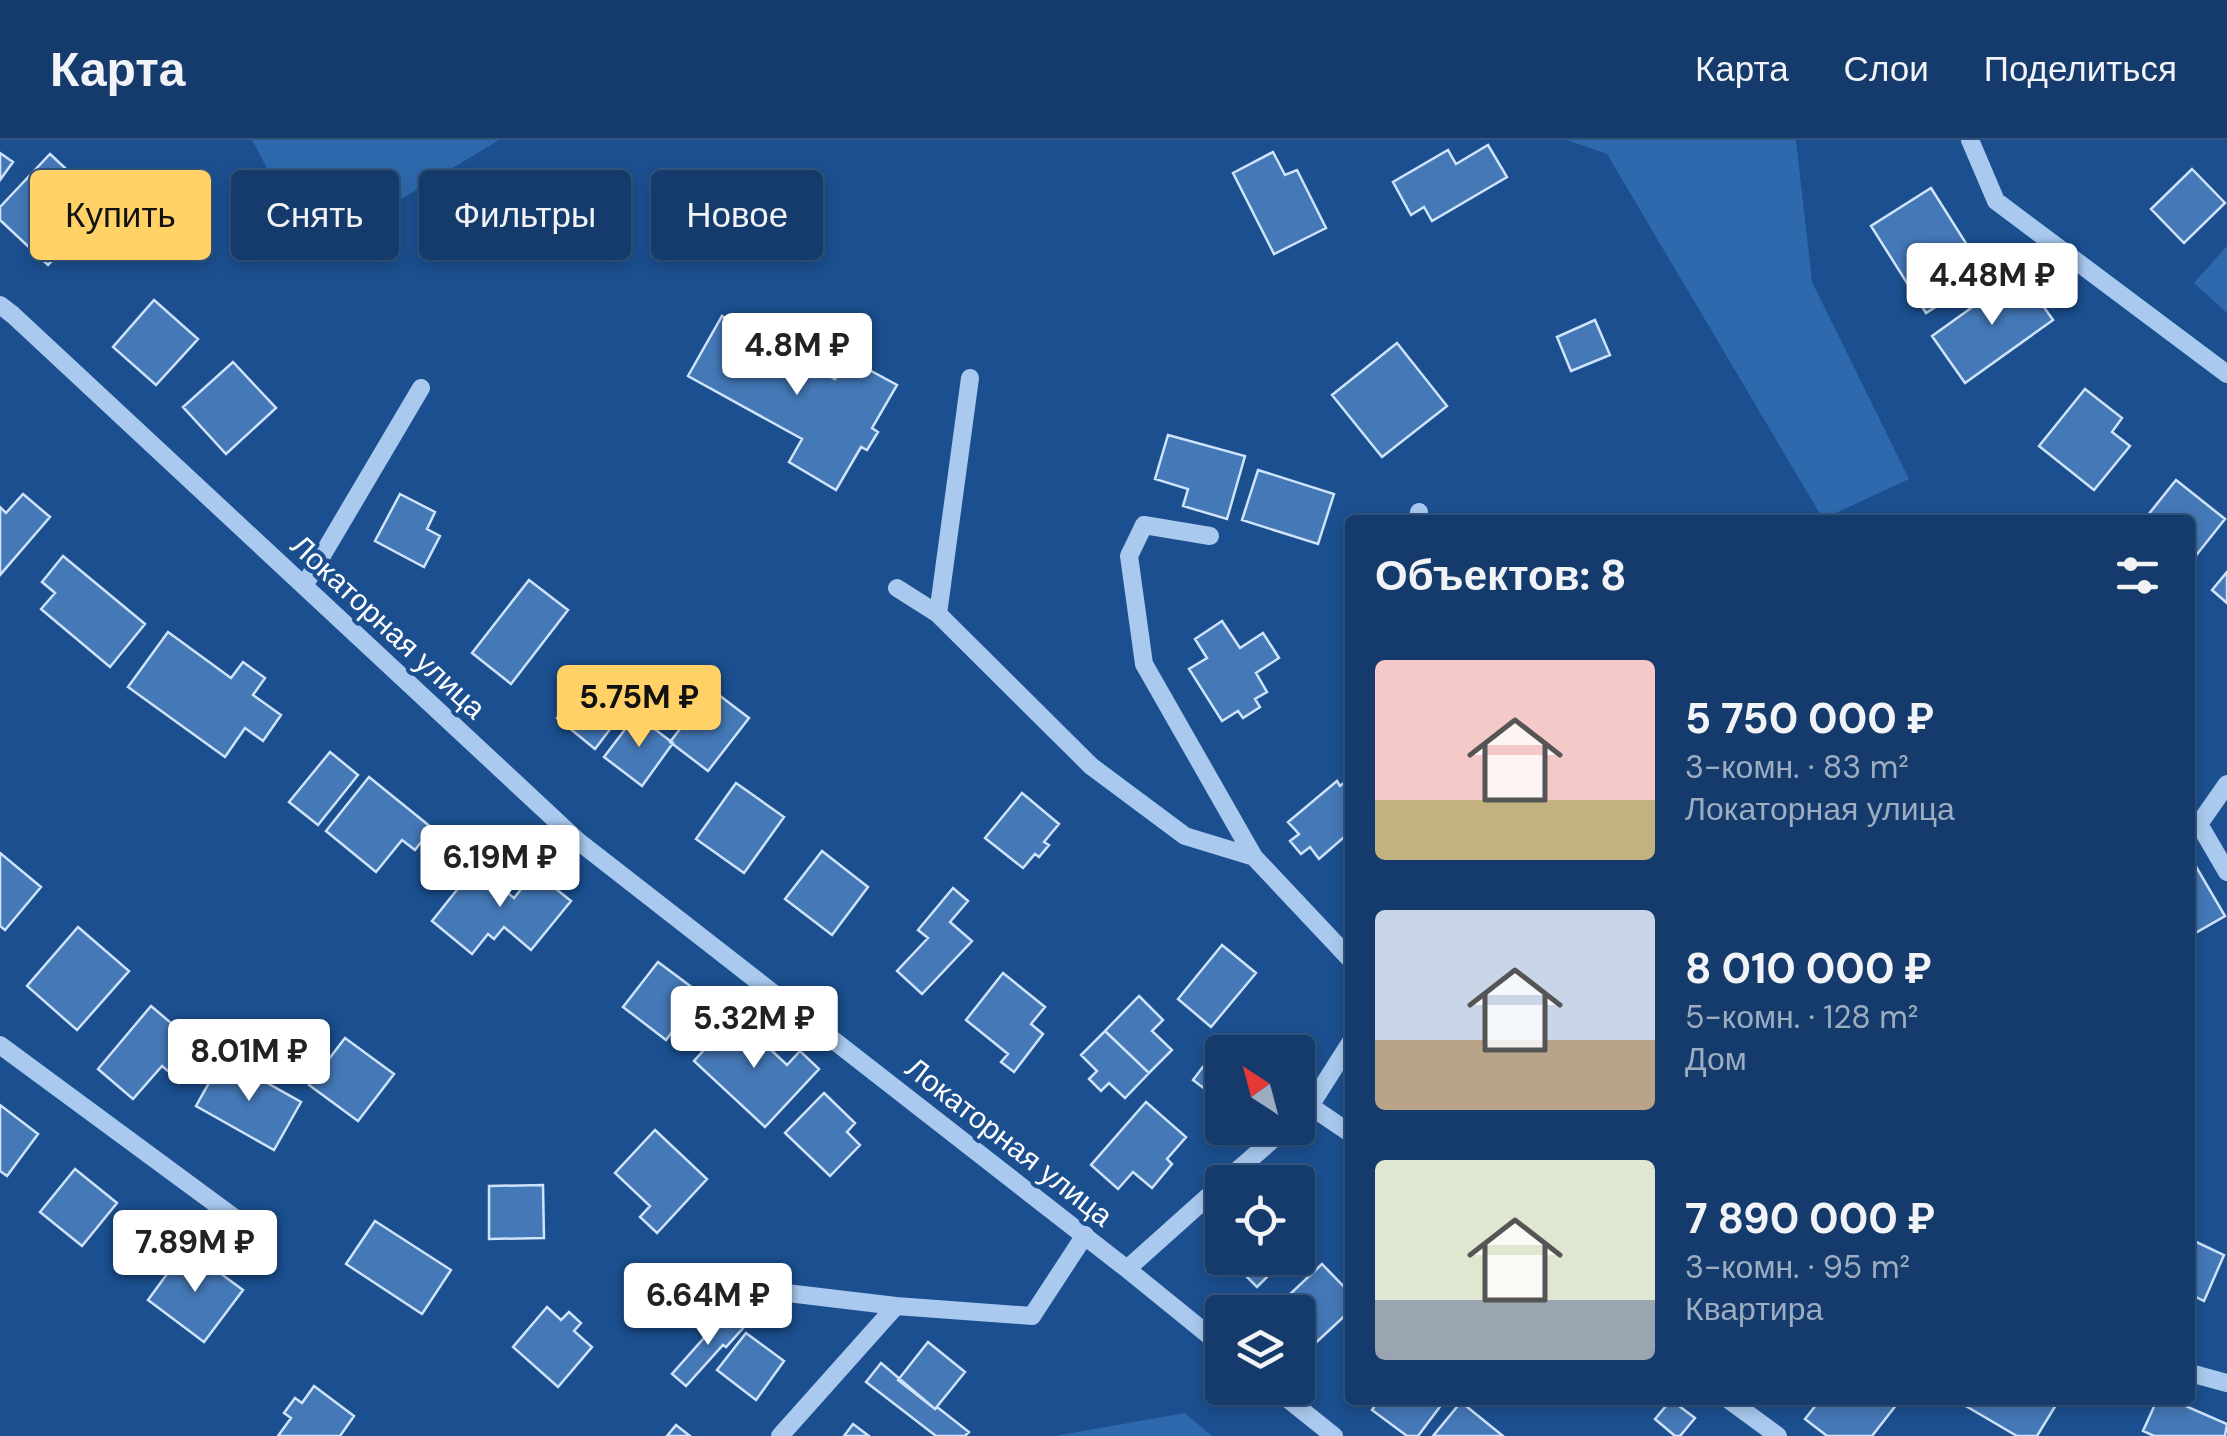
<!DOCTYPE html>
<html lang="ru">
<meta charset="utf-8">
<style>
:root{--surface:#143b6b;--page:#1d4271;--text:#f1f3f6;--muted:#9dadc1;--line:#33557e;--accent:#ffd166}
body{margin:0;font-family:"DM Sans",sans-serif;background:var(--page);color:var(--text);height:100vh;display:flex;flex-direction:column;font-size:38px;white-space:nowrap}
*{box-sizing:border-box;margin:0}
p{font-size:32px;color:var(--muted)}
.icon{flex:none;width:55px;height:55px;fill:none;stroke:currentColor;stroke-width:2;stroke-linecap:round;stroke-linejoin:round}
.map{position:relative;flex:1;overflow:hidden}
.details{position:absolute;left:1345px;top:375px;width:850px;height:890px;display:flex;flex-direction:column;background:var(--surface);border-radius:10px;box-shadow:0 5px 15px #0003,0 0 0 2px var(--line)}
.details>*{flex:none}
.hud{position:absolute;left:30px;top:30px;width:950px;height:90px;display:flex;gap:20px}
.needle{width:65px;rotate:324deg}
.buttons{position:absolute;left:1205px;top:895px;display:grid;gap:20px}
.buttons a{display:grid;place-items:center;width:110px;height:110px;border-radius:10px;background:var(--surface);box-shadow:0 5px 15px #0003,0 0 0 2px var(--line);font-size:50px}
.price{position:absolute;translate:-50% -85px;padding:0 22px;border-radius:10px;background:#fff;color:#222;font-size:32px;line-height:65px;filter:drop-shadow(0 2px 5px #0008)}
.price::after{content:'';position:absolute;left:50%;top:60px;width:30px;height:22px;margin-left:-15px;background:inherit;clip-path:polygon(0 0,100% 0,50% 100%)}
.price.on{background:var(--accent);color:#111}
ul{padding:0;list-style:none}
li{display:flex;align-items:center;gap:30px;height:250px;padding:0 30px}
li span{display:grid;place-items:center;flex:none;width:280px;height:200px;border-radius:10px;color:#555}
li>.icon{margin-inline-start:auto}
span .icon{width:120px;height:120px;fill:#fffc;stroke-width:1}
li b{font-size:42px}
h2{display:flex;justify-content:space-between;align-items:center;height:120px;padding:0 30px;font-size:42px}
.chip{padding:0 35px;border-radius:10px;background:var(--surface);box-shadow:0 5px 15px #0003,0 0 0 2px var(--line);font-size:35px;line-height:90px}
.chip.on{background:var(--accent);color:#111}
header{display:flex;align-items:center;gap:60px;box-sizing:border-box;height:140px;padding:0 50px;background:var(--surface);border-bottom:2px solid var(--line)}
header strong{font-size:48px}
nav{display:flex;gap:55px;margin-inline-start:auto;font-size:35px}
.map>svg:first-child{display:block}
.green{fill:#2e69ad}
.building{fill:#4478b7;stroke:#cfe3fa;stroke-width:2.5}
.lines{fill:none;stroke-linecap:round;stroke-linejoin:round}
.minor{stroke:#a9c9ee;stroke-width:18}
.labels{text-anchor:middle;stroke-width:8;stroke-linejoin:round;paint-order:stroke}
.street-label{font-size:30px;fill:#fff;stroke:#1b4f8f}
</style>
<header>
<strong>Карта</strong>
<nav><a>Карта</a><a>Слои</a><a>Поделиться</a></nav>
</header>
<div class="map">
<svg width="2227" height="1296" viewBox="0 0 2227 1296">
<rect width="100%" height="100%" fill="#1b4f8f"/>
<!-- green -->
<path class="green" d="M252 0H499L312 113Z
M1567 0H1796L1812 142 1909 339 1823 379 1607 14Z
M2227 106V173L2194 143Z
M1185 1273 1212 1296H1055Z"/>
<!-- building -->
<path class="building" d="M1488 5 1507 37 1432 81 1424 67 1411 75 1393 42 1448 10 1456 24Z
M1273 12 1285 35 1297 30 1326 88 1274 114 1233 33Z
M0 13 13 22 0 40Z
M50 14 94 55 69 81 80 91 48 125 0 80V67Z
M2192 29 2225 63 2184 103 2151 69Z
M1931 48 1986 135 1926 173 1871 86Z
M2020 133 2053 180 1965 243 1932 196Z
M154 160 198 199 156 245 113 207Z
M722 176 835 239 847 218 897 245 872 288 878 292 867 310 861 307 836 350 789 322 802 299 688 236Z
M1595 180 1610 215 1571 231 1557 197Z
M1397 203 1447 266 1382 317 1332 255Z
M233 222 276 268 226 314 183 267Z
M2085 249 2122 278 2112 292 2130 306 2094 350 2039 306Z
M1168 295 1245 316 1227 379 1183 366 1188 349 1155 339Z
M1258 330 1334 354 1318 404 1242 380Z
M2176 340 2225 379 2190 423V380H2144Z
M23 354 50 377 0 435V367L6 373Z
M400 354 435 372 427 389 440 396 424 427 375 401Z
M63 416 145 484 110 527 41 469 55 453 42 442Z
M2227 432V463L2212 450Z
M529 440 568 470 511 544 472 513Z
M1222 481 1240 508 1263 493 1279 518 1256 533 1267 552 1255 559 1260 567 1243 578 1238 571 1222 581 1189 529 1207 518 1195 499Z
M168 492 231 538 243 522 265 538 253 555 281 575 263 601 245 588 225 617 128 547Z
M589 537 627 567 595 609 557 578 573 558V553Z
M711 549 749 578 708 631 670 602Z
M636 575 673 603 642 646 604 617Z
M330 612 358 635 318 685 289 662Z
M369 637 432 688 415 710 402 700 376 732 326 691Z
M1349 639 1350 692 1319 719 1310 707 1301 714 1290 701 1299 694 1288 682 1337 641 1340 646Z
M736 643 784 677 744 733 696 699Z
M1022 653 1059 684 1044 702 1049 705 1039 717 1035 714 1023 728 985 698Z
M822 711 868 747 832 795 785 759Z
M0 713 41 747 5 790 0 786Z
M2191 718 2225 776 2190 796V719Z
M476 726H488L498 733 499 746 514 758 535 732 571 761 531 810 504 787 494 799 488 794 472 814 432 781Z
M953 748 968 761 950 782 972 801 922 854 897 831 928 798 918 790Z
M78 787 129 831 77 890 27 846Z
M1222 805 1256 833 1211 887 1178 859Z
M658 822 701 854 666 900 623 867Z
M1003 833 1045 867 1031 884 1043 894 1014 932 1001 922 1008 914 966 880Z
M1139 856 1163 880 1152 891 1172 910 1149 933 1105 891Z
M151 866 205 912 180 941 162 926 133 959 98 929Z
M735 876 787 925 800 911 819 929 765 987 694 921Z
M1105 891 1149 933 1125 958 1109 943 1101 951 1089 939 1097 931 1081 915Z
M1227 895 1251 912H1222V962L1193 940Z
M345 898 394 934 358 981 309 945Z
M223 918 301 962 274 1010 196 966Z
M824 953 855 983 847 992 860 1005 830 1036 785 993Z
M1146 962 1186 997 1167 1019 1172 1024 1152 1048 1133 1032 1118 1049 1091 1025Z
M0 965 38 994 7 1036 0 1031Z
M655 990 707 1039 657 1093 640 1077 650 1066 615 1033Z
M75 1029 117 1063 82 1106 40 1072Z
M543 1045 544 1098 489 1099V1046Z
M375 1081 451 1130 422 1174 346 1124Z
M2190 1099 2224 1115 2204 1161 2190 1154Z
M186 1108 243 1150 204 1202 148 1160Z
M1228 1118H1286L1257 1147Z
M1322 1124 1350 1153V1171L1308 1210 1298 1200V1172H1271Z
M547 1167 561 1180 569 1172 581 1183 574 1191 592 1207 558 1247 513 1207Z
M727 1172 744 1187 726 1207 723 1205 686 1246 672 1234Z
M746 1193 784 1221 756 1260 717 1230Z
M928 1202 965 1232 935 1269 898 1240Z
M881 1223 935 1269 937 1267 969 1292 965 1296H936L866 1242Z
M314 1246 354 1276 340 1296H278L291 1278 284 1273 295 1258 302 1263Z
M1379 1260H1445L1418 1296H1407L1372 1270Z
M1671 1260 1695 1278 1680 1296H1675L1655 1279Z
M1820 1260H1892L1897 1264 1872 1296H1827L1805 1279Z
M1960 1260H2059L2037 1296H2017L1959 1262Z
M2157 1260H2172L2227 1284 2225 1296H2154L2143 1291Z
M1461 1262 1503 1296H1433Z
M853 1284 869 1296H844Z
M676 1285 690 1296H667Z"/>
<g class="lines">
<!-- minor -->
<path class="minor" d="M1970 0 1996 61 2227 234
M0 165 13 175 578 701 1127 1129 1222 1206
M1418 380 1419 372
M1210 396 1144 385 1129 416 1144 524 1254 717 1350 819
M304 446 421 248
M897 448 938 474 1091 626 1185 696 1254 717
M938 474 970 238
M2190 680 2199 684 2227 732
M2199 684 2227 644
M0 905 266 1101
M1310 966 1350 993
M1298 977 1310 966 1350 903
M1224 1042 1286 988
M1127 1129 1222 1044
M687 1141 896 1166 1032 1176 1085 1095
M2190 1233 2227 1243
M1274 1248 1334 1296
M1729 1260 1778 1296
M780 1296 896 1166"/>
</g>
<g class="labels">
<!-- street labels -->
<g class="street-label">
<text transform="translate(388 487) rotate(43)" y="10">Локаторная улица</text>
<text transform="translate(1009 1002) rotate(38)" y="10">Локаторная улица</text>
</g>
</g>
</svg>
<div class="buttons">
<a><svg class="needle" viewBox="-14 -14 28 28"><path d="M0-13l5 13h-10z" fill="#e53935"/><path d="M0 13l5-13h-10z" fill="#9dadc1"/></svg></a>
<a><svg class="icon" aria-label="locate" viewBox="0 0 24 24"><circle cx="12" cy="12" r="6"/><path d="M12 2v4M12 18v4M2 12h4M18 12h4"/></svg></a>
<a><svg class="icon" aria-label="layers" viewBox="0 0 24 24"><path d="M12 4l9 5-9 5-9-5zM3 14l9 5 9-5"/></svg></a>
</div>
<b class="price" style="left:1992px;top:188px">4.48M ₽</b>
<b class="price" style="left:797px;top:258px">4.8M ₽</b>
<b class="price on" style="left:639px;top:610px">5.75M ₽</b>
<b class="price" style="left:500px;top:770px">6.19M ₽</b>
<b class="price" style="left:754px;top:931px">5.32M ₽</b>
<b class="price" style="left:249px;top:964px">8.01M ₽</b>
<b class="price" style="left:195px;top:1155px">7.89M ₽</b>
<b class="price" style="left:708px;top:1208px">6.64M ₽</b>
<div class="hud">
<a class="chip on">Купить</a>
<a class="chip">Снять</a>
<a class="chip">Фильтры</a>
<a class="chip">Новое</a>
</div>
<section class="details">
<h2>Объектов: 8<svg class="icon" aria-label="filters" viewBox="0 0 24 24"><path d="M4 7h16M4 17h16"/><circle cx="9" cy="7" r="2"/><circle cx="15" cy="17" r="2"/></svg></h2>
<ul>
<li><span style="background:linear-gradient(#f6c9c9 70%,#c2b280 0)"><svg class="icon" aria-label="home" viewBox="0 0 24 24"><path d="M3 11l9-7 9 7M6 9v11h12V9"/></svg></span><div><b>5 750 000 ₽</b><p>3-комн. · 83 m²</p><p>Локаторная улица</p></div></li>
<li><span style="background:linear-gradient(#c9d6e8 65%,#b9a48a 0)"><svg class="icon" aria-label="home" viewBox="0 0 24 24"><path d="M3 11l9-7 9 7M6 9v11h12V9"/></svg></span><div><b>8 010 000 ₽</b><p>5-комн. · 128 m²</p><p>Дом</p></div></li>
<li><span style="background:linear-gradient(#dfe7d0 70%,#9aa5b1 0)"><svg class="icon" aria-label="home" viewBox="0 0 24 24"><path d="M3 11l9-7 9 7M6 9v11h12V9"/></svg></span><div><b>7 890 000 ₽</b><p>3-комн. · 95 m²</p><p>Квартира</p></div></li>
</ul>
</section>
</div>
